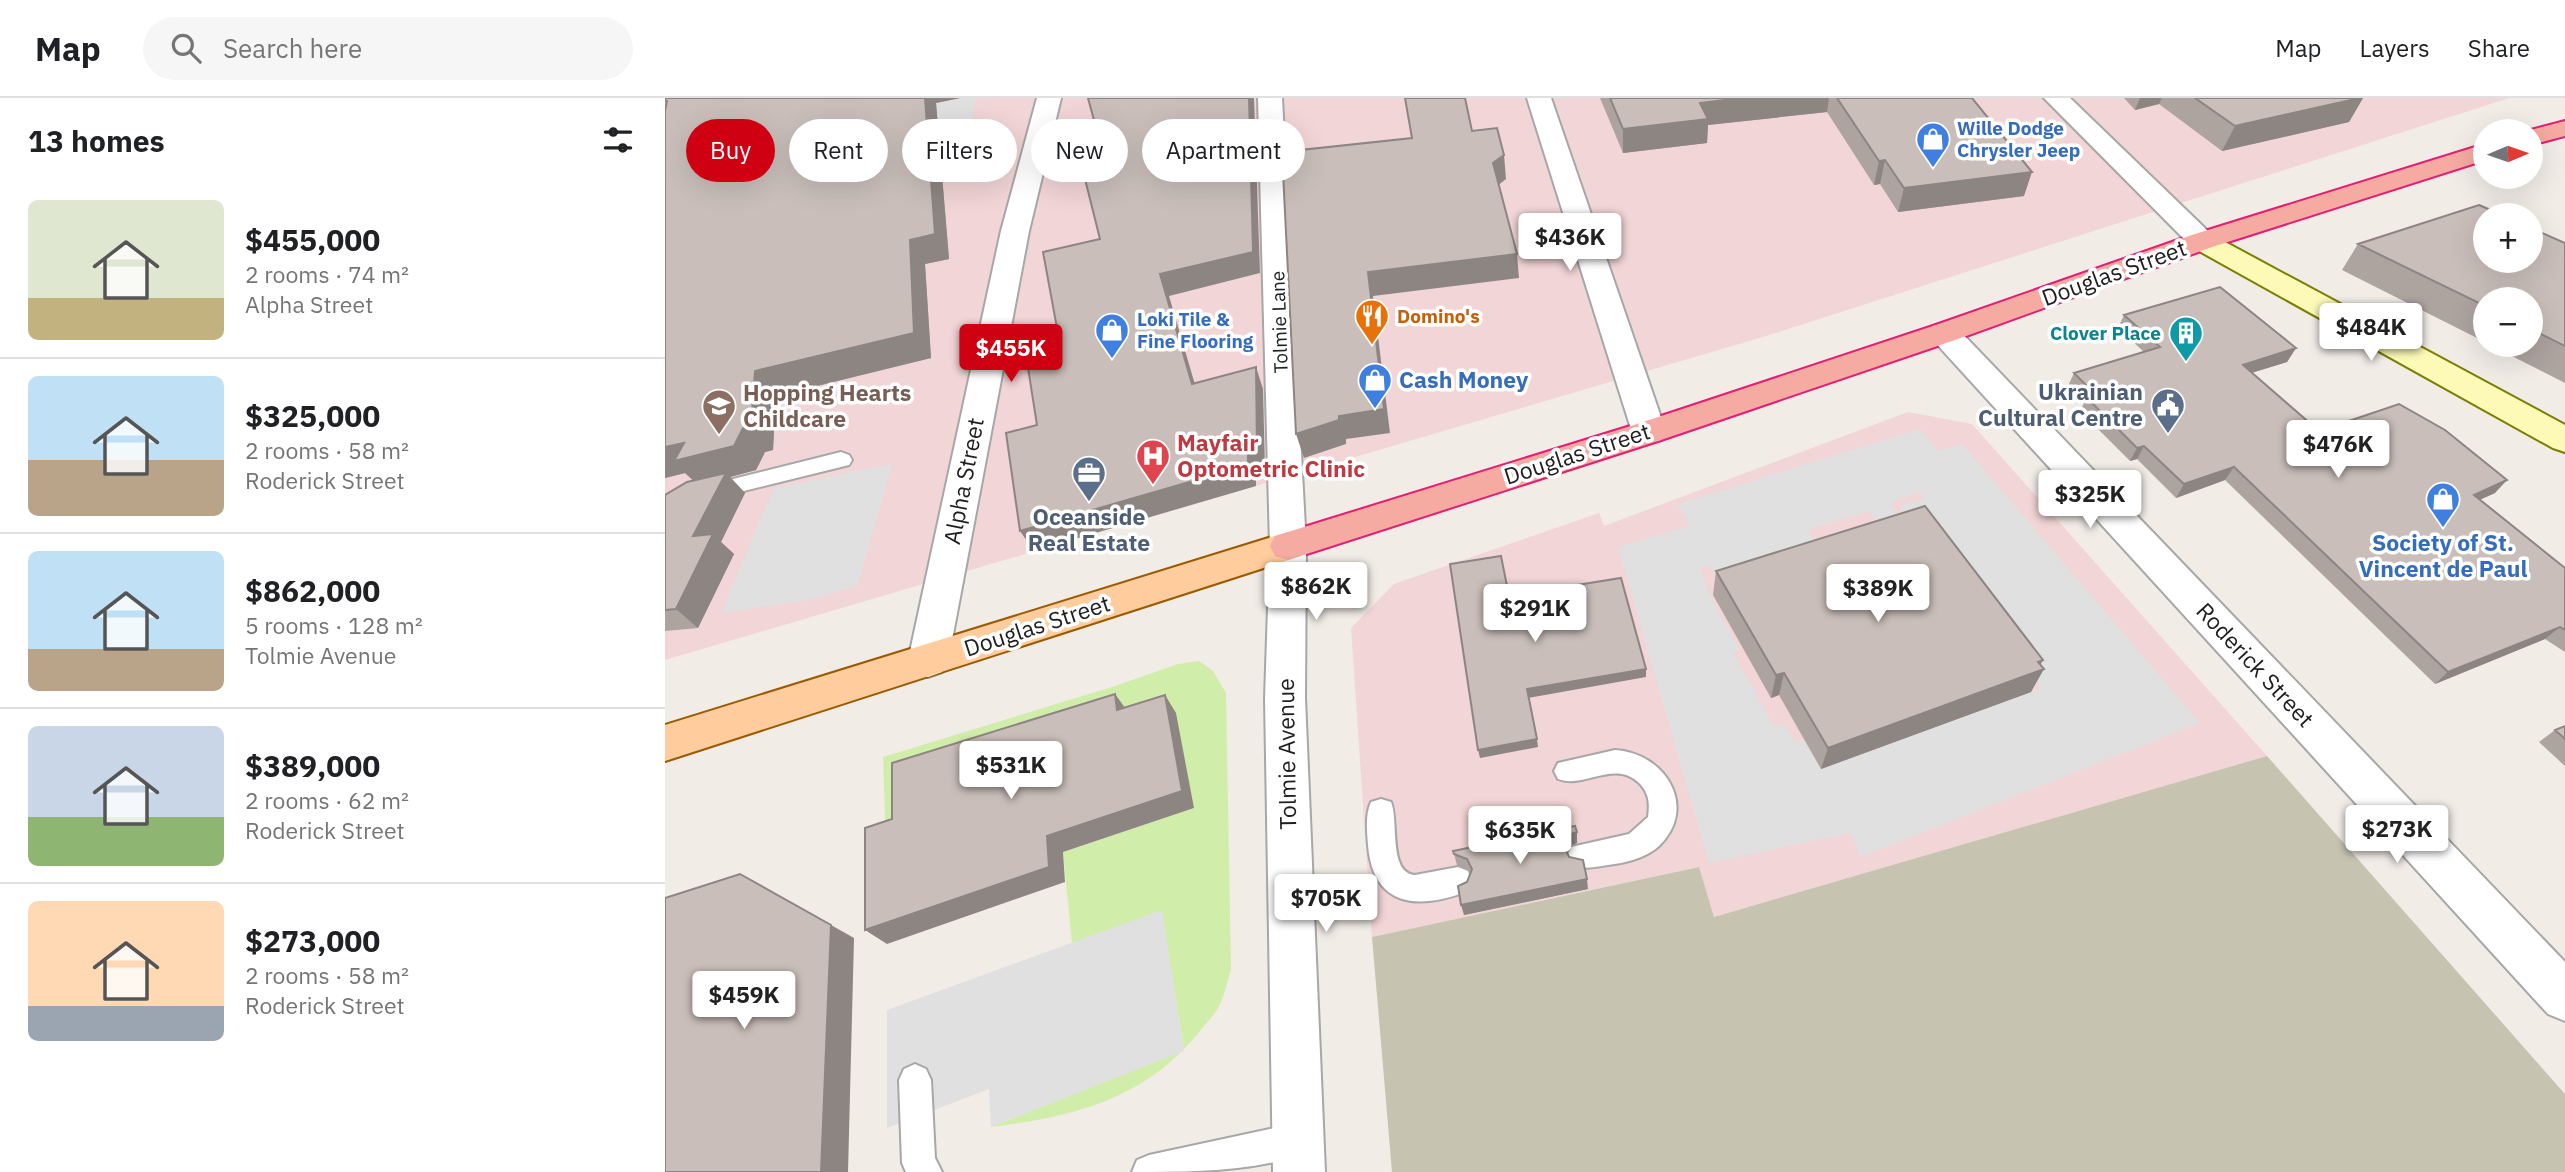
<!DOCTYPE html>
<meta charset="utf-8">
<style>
:root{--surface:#fff;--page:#f6f6f6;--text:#202124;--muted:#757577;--line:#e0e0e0;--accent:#d00013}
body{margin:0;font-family:"IBM Plex Sans",sans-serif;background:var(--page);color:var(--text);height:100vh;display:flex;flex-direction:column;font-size:26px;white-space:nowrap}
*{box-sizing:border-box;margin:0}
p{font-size:23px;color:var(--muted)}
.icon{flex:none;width:38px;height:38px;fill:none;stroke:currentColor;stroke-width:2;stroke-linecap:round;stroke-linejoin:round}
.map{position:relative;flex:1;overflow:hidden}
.panel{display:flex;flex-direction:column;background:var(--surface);width:665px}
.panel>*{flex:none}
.guide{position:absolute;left:21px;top:21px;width:665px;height:63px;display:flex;gap:14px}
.needle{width:46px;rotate:88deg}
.controls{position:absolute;left:1808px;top:21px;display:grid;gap:14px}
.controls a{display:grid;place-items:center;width:70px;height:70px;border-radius:50%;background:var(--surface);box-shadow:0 7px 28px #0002;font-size:35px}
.price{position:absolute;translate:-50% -60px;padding:0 16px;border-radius:7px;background:#fff;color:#222;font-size:23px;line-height:46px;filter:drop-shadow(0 2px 4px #0008)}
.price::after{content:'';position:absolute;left:50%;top:42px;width:21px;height:16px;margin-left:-10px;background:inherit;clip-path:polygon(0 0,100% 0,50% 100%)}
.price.active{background:var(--accent);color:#fff}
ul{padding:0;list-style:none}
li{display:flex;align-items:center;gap:21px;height:175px;padding:0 28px}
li+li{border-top:2px solid var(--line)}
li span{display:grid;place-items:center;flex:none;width:196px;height:140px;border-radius:10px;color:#555}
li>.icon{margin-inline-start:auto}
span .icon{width:84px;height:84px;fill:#fffc;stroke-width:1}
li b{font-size:30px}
h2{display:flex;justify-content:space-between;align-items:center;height:84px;padding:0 28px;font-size:30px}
.tag{padding:0 24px;border-radius:32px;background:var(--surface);box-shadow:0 7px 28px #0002;font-size:24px;line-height:63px}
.tag.active{background:var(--accent);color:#fff}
header{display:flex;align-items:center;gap:42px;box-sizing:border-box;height:98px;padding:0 35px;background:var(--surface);border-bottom:2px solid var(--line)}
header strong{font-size:33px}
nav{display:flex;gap:38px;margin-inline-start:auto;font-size:24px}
.search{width:490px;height:63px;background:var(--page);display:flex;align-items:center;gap:18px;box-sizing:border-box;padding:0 24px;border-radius:38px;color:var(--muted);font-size:26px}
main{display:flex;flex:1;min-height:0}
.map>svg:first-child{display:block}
.commercial{fill:#f2d5d6}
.construction{fill:#c6c4b1}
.grass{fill:#d1edaa}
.parking{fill:#e0e0e0;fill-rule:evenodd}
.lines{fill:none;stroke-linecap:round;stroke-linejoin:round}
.service-casing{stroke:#a7a7a7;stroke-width:4}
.minor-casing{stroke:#a7a7a7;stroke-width:4}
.tertiary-casing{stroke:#a7a7a7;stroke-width:4}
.secondary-casing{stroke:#7b7e00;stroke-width:4}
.primary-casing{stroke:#9c5a00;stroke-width:4}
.trunk-casing{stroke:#e41e74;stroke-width:4}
.service{fill:#fff;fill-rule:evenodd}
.minor{fill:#fff;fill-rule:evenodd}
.tertiary{fill:#fff;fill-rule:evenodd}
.secondary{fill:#fdfab8;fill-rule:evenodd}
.primary{fill:#ffcc9d;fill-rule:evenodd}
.trunk{fill:#f5aba1;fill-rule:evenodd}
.wall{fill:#ada39f}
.shaded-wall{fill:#8d8582}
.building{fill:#c9beb9;stroke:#8d8582;stroke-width:2}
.labels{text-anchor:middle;stroke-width:7;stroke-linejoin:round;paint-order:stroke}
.far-shop-label{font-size:19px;font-weight:bold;fill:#366cbe;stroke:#fff;text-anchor:start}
.far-food-label{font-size:19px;font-weight:bold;fill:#c56008;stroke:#fff;text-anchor:start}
.far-street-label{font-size:19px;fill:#202020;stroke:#fff}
.far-culture-label{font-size:19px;font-weight:bold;fill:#0d838f;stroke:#fff;text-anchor:end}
.street-label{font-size:23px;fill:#202020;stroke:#fff}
.shop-label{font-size:23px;font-weight:bold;fill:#366cbe;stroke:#fff;text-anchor:start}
.service-label{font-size:23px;font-weight:bold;fill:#4e5e75;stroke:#fff;text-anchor:end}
.education-label{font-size:23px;font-weight:bold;fill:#785e54;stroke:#fff;text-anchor:start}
.health-label{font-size:23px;font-weight:bold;fill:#be3a42;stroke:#fff;text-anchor:start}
</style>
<header>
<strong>Map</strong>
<div class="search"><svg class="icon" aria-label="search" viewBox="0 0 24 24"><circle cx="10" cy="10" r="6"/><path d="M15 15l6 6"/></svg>Search here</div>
<nav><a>Map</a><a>Layers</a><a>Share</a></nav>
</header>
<main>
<section class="panel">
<h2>13 homes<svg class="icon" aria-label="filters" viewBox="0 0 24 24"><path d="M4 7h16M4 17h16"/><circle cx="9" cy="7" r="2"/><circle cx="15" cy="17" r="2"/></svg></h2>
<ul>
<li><span style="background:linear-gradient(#dfe7d0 70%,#c2b280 0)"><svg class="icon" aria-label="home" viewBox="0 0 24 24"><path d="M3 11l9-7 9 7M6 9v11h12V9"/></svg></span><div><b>$455,000</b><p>2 rooms · 74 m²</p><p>Alpha Street</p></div></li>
<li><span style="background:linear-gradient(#bfe0f5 60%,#b9a48a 0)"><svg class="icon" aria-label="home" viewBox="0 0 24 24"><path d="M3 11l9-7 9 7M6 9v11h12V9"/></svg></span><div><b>$325,000</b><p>2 rooms · 58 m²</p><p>Roderick Street</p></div></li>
<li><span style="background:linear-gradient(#bfe0f5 70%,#b9a48a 0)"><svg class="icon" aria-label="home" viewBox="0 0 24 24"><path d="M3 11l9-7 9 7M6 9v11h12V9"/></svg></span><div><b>$862,000</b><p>5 rooms · 128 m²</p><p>Tolmie Avenue</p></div></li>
<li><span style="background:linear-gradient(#c9d6e8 65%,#8fb573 0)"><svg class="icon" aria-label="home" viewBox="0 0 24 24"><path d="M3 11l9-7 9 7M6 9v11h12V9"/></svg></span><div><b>$389,000</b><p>2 rooms · 62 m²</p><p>Roderick Street</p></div></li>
<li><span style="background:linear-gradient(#ffd9b3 75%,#9aa5b1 0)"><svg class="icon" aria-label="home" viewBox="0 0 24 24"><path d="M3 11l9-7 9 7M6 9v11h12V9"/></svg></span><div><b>$273,000</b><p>2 rooms · 58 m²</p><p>Roderick Street</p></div></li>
</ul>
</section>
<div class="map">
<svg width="1900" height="1074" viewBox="0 0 1900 1074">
<rect width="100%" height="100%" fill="#f1ece6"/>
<!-- commercial -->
<path class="commercial" d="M0 0H1844L1101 238 0 562Z
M1243 314 1307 326 1602 658 1049 819 1033 769 707 839 686 530 729 486 934 415 939 428Z"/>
<!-- construction -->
<path class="construction" d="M1602 658 1900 996V1074H727L707 839 1034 769 1049 819Z"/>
<!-- grass -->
<path class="grass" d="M534 563 548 573 561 595 566 872C562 883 560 897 554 908 550 917 541 925 535 933 481 1001 408 1019 326 1029L519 952 496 813 407 845 398 754 529 710 221 746 218 659 447 589 513 566Z"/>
<!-- parking -->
<path class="parking" d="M295 0H311L298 62 276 68 118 36Z
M1255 331 1273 353 1297 346 1535 625 1196 759 1185 735 1044 765 953 449 1025 428 1013 406ZM1255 394 1259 401 1234 408 1249 427 1253 426 1376 590 1156 671 1139 641 1130 644 1119 626 1109 628 1068 555 1075 552 1043 494 1036 470 1044 467 1056 488 1158 455 1143 432 1204 413 1221 436 1241 429 1226 406 1229 403Z
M227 366 192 488 144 502 56 515 109 390Z
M497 812 519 953 326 1029 324 991 222 1030V912Z"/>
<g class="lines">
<!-- service casing -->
<g class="service-casing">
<path id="service" d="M176 354 184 357 187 362 184 367 42 402 0 427V407L16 394Z
M950 652C1000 655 1034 709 994 748 981 760 960 765 943 767 930 769 919 772 906 767L902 758 906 749 964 736 983 719C985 705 984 694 973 684 948 662 919 691 893 681L889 673 893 665Z
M716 701 726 704C734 723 723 775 750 777L793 769 803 773 807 783 803 793C754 812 708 810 703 747 702 733 700 717 706 704Z
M250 966 261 971 266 982 270 1060 277 1074H241L237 1065 234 982 239 971Z
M633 1025 645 1030 650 1042 645 1054C588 1074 527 1074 467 1074L472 1062 484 1057Z"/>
</g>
<!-- minor casing -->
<g class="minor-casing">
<path id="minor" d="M372 0H396L364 133 283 563 277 574 263 579 249 574 243 563 336 133Z
M593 0H617L641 448 636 458 623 462 610 458 605 448Z
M862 0H886L1001 334 996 342 984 345 972 342 967 334Z
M1379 0H1405L1547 137 1551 143 1547 149 1537 151 1527 149Z
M1279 225 1290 228 1900 864V923L1883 916 1268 242 1264 235 1268 228Z"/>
</g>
<!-- tertiary casing -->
<g class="tertiary-casing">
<path id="tertiary" d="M623 434 636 438 641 448 640 600 660 1074H608L600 600 605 448 610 438Z"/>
</g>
<!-- secondary casing -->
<g class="secondary-casing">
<path id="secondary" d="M1537 135 1547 137 1900 327V354L1888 350 1527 149 1523 143 1527 137Z"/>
</g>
<!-- primary casing -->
<g class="primary-casing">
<path id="primary" d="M623 434 636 438 641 448 636 458 0 663V627Z"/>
</g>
<!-- trunk casing -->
<g class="trunk-casing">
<path id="trunk" d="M1900 23V38L1866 47V33H1862Z
M1820 46V62L1547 149 1290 242 996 342 623 462 610 458 605 448 610 438 972 326 1268 228 1527 137Z"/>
</g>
<!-- service -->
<use href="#service" class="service"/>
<!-- minor -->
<use href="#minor" class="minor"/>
<!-- tertiary -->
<use href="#tertiary" class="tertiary"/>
<!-- secondary -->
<use href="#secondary" class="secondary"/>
<!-- primary -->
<use href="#primary" class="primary"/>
<!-- trunk -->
<use href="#trunk" class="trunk"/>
</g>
<!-- wall -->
<path class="wall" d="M0 0H295L271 5 284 161 260 166 266 260 111 298 108 352 100 354 91 372 65 379 80 395 56 444 69 456 33 530 0 533V397L29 383 20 375 0 380Z
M935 0H1307L1359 98 1233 114 1215 86 1209 87 1162 14 1043 27 1042 45 958 55Z
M1459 0H1698L1684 24 1557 53 1494 6 1470 12Z
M1900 145V285L1825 247H1866V201H1820V244L1677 172 1693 146Z
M1459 217 1631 250 1622 264 1587 275 1654 333 1830 395 1815 401 1900 470V554L1880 541 1770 586 1560 382 1511 400 1472 361 1465 363 1415 313 1419 305 1403 288 1409 275 1479 254 1453 230Z
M1051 473 1378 562 1375 567 1366 594 1156 671 1114 597 1106 600 1048 497Z
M1900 628V668L1874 644 1890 632Z
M912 734V745L904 748 902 754 923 791 799 817 802 784 806 773 792 767 789 756Z"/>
<!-- shaded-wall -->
<path class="shaded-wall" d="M260 0H295L271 5 284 161 260 166 266 260 111 298 108 352 100 354 91 372 65 379 80 395 56 444 69 456 33 530 11 511 28 438 33 387 20 375 0 380V349L90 273Z
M584 0H589L595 175 504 198 536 307 527 286 495 176Z
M1076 0H1164L1162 14 1043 27 1042 45 958 55V31L1035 5Z
M1475 0H1497L1494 6 1470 12Z
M1695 0H1698L1684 24 1557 53 1570 28Z
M839 57 841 81 831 89 828 65Z
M1220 62 1215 86 1209 87 1214 63Z
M1367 74 1359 98 1233 114 1239 90Z
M852 156 854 180 708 198 725 335 681 341V346L639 360 631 336 674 318 703 174Z
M1631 250 1622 264 1569 280 1578 267Z
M591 269 598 291 600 372 591 375V388L369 453 355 433 583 354Z
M1479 348 1472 361 1465 363 1472 350Z
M1569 369 1560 382 1511 400 1519 386Z
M1842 382 1830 395 1797 410 1809 397Z
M1895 529 1880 541 1770 586 1783 574Z
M1378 562 1371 574 1379 571 1366 594 1156 671 1163 650Z
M981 571V579L863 600 862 591Z
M1119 575 1114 597 1106 600 1111 577Z
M450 596 463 614 452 612Z
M500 597 511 615 529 710 398 754 400 784 222 846 200 832Z
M872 641 873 649 815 660 813 652Z
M912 734V745L904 748 900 759 899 748 903 737Z
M922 781 923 791 799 817 796 807Z
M166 827 189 840 183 1074H156Z"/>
<!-- building -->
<path class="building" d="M0 0H260L270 136 245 142 249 235 90 273 86 328 78 330 69 348 9 363 19 345 0 349V13L2 3 0 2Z
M423 0H584L588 154 495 176 527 286 591 269 592 351 583 354V367L355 433 341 335 372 327 358 238 392 230 378 154 435 141 410 41 433 37Z
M740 0H800L807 33 832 30 839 57 828 65 852 156 703 174 719 311 674 318V322L631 336 617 54 747 40Z
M945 0H1076L1035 5 1043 21 958 31Z
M1172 0H1307L1367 74 1239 90 1220 62 1214 63Z
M1530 0H1695L1570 28Z
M1814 107 1837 117H1820V163H1866V130L1900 145V248L1866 231V201H1820V208L1693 146Z
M1555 189 1631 250 1578 267 1654 333 1734 306 1780 332 1842 382 1809 397 1900 470V532L1895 529 1783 574 1569 369 1519 386 1479 348 1472 350 1422 300 1431 297 1409 275 1495 249 1459 217Z
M61 375 28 438 48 436 11 511 0 512V397L22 384Z
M1260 408 1378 562 1373 564 1379 571 1163 650 1119 575 1111 577 1051 473Z
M836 458 844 498 956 480 981 571 862 591 872 641 813 652 785 466Z
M450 596 452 612 500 597 517 693 382 738 384 769 200 832V730L227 721V665Z
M1900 628V641L1890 632Z
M910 728 912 734 903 737 899 748 904 759 918 762 922 781 796 807 793 788 802 784 807 771 802 761 789 756 788 753Z
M75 776 166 827 156 1074H0V800Z"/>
<!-- icons -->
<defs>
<g id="shop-pin" transform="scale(1.75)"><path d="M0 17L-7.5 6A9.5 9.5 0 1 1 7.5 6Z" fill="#3f7fe0" stroke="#fff"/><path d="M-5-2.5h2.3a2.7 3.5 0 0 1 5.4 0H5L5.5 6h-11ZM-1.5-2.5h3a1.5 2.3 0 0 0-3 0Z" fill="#fff"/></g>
<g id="restaurant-pin" transform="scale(1.75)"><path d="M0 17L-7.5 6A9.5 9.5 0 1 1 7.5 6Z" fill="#e8710a" stroke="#fff"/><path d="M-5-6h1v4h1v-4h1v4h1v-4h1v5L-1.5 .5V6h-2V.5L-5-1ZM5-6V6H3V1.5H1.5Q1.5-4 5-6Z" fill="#fff"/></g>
<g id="building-pin" transform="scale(1.75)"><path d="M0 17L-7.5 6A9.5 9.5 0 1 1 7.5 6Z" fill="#0f9aa8" stroke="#fff"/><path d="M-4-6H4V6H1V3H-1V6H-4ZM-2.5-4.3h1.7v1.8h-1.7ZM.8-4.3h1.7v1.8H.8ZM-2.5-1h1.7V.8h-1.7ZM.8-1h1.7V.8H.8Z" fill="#fff"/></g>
<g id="civic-pin" transform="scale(1.75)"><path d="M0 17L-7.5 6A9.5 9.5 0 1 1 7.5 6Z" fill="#5c6f8a" stroke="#fff"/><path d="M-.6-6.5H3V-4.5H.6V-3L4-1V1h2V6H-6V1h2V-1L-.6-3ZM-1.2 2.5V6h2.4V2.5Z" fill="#fff"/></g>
<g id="school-pin" transform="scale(1.75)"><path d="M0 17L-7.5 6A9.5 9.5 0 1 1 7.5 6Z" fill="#8d6e63" stroke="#fff"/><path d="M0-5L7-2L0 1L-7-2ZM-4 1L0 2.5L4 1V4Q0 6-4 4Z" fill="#fff"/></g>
<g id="hospital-pin" transform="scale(1.75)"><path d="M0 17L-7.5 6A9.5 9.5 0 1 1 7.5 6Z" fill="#e0444e" stroke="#fff"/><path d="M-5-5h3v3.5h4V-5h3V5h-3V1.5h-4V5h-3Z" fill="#fff"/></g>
<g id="office-pin" transform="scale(1.75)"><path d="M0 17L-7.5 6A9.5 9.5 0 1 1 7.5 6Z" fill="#5c6f8a" stroke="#fff"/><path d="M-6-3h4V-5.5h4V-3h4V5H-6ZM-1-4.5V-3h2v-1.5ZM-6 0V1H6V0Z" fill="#fff"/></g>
</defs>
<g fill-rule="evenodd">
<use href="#shop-pin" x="1268" y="41"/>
<use href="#restaurant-pin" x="707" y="218"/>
<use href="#shop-pin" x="447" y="232"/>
<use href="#building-pin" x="1521" y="235"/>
<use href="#shop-pin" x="710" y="282"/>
<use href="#civic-pin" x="1503" y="307"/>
<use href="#school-pin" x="54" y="308"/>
<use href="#hospital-pin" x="488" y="358"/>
<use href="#office-pin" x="424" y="375"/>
<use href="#shop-pin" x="1778" y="401"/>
</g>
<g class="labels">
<!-- far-shop labels -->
<g class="far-shop-label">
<text x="1292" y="37">Wille Dodge<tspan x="1292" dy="22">Chrysler Jeep</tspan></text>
<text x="472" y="228">Loki Tile &amp;<tspan x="472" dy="22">Fine Flooring</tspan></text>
</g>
<!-- far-food labels -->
<g class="far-food-label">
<text x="732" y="225">Domino's</text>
</g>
<!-- far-street labels -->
<g class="far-street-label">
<text transform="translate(614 224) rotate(-92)" y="7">Tolmie Lane</text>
</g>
<!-- far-culture labels -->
<g class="far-culture-label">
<text x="1496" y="242">Clover Place</text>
</g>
<!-- street labels -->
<g class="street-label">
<text transform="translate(1449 175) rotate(-20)" y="8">Douglas Street</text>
<text transform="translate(912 356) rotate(-18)" y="8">Douglas Street</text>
<text transform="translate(299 383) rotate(-79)" y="8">Alpha Street</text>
<text transform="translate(372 528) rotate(-18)" y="8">Douglas Street</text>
<text transform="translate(1590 567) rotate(47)" y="8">Roderick Street</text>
<text transform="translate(622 656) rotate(-91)" y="8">Tolmie Avenue</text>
</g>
<!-- shop labels -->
<g class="shop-label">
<text x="734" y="290">Cash Money</text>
<text x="1778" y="453" text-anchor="middle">Society of St.<tspan x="1778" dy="26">Vincent de Paul</tspan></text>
</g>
<!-- service labels -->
<g class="service-label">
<text x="1478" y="302">Ukrainian<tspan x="1478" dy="26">Cultural Centre</tspan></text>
<text x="424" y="427" text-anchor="middle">Oceanside<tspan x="424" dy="26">Real Estate</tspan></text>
</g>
<!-- education labels -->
<g class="education-label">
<text x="78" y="303">Hopping Hearts<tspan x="78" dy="26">Childcare</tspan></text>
</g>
<!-- health labels -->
<g class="health-label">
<text x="512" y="353">Mayfair<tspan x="512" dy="26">Optometric Clinic</tspan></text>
</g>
</g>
</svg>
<div class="controls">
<a><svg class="needle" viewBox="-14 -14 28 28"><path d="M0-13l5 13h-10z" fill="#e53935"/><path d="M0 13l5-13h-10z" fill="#757577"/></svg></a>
<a>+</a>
<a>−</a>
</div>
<b class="price" style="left:905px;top:175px">$436K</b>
<b class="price" style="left:1706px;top:265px">$484K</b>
<b class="price active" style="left:346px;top:286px">$455K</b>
<b class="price" style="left:1673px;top:382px">$476K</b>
<b class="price" style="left:1425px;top:432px">$325K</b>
<b class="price" style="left:651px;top:524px">$862K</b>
<b class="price" style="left:1213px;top:526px">$389K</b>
<b class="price" style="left:870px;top:546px">$291K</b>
<b class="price" style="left:346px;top:703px">$531K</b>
<b class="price" style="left:1732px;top:767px">$273K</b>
<b class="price" style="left:855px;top:768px">$635K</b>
<b class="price" style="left:661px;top:836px">$705K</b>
<b class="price" style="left:79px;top:933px">$459K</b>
<div class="guide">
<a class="tag active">Buy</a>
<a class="tag">Rent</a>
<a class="tag">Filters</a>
<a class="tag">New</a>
<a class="tag">Apartment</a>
</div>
</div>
</main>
